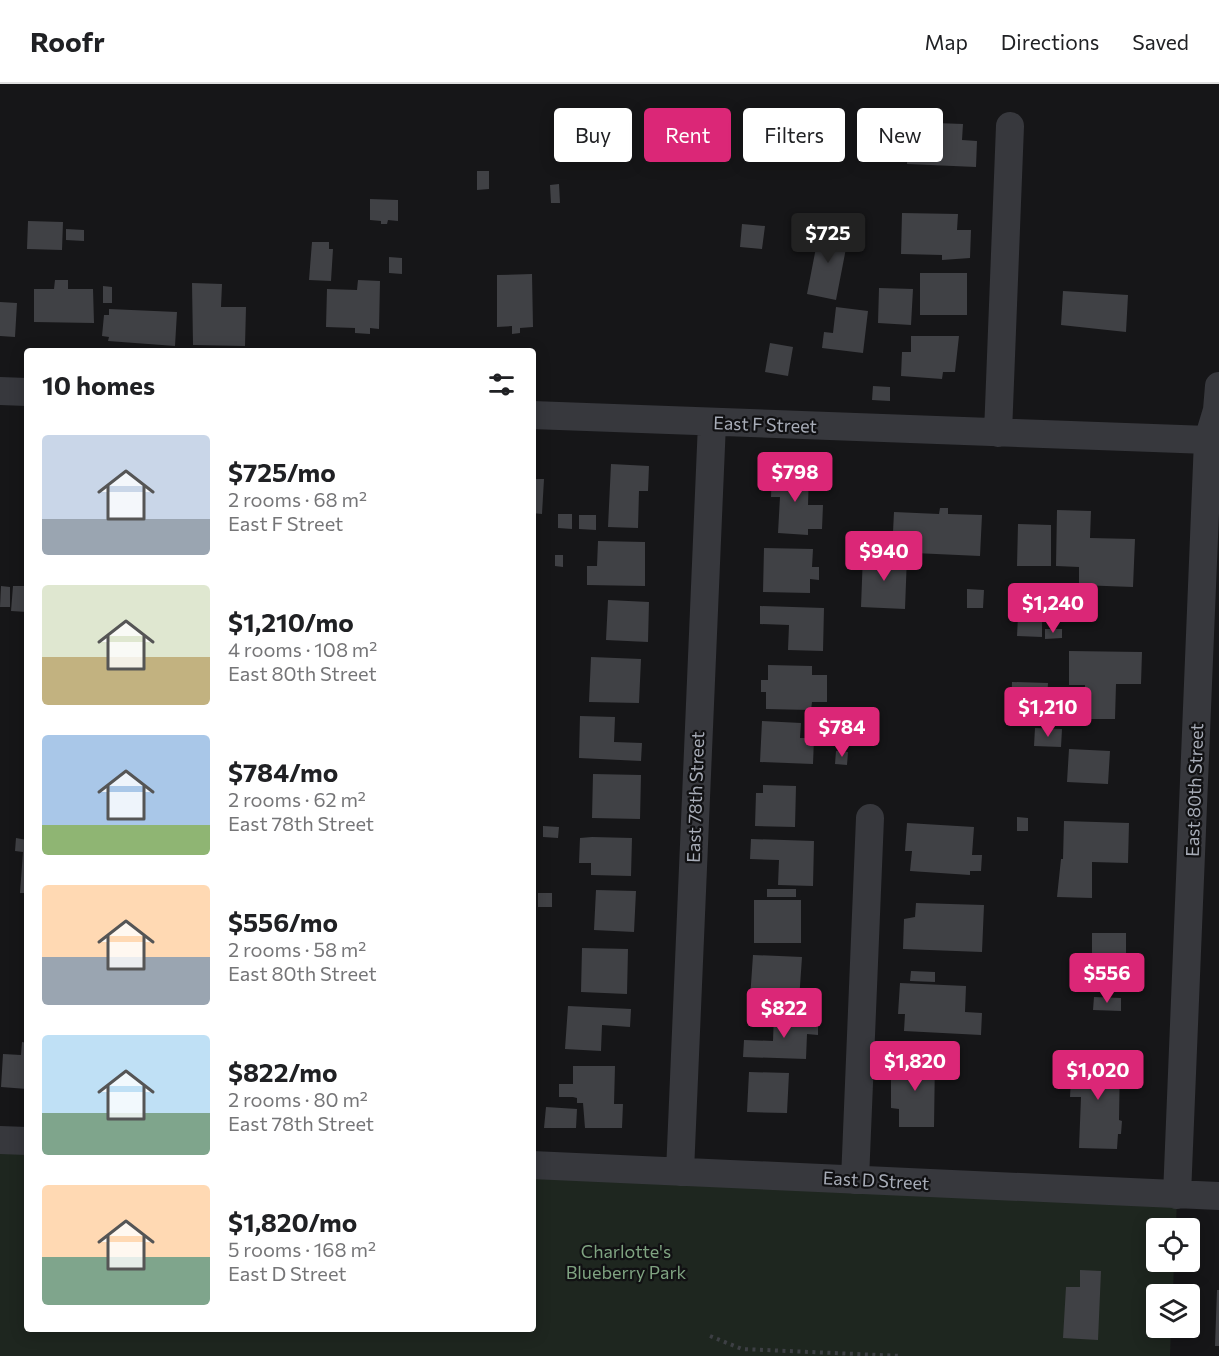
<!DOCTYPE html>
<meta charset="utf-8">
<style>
:root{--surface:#fff;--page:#f6f6f6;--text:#202124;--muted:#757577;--line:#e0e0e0;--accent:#db2777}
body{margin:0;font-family:Commissioner,sans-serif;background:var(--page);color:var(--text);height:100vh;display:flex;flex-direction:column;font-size:22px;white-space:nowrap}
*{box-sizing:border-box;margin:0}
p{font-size:20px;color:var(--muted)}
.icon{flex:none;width:33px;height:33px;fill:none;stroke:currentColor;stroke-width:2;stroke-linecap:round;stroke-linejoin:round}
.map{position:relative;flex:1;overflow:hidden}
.side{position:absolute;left:24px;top:264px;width:512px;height:984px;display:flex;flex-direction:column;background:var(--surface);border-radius:6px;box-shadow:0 3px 15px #0003}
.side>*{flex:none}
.top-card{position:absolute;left:554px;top:24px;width:570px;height:54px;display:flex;gap:12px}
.tools{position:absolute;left:1146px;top:1134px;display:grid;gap:12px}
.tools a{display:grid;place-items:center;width:54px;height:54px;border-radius:6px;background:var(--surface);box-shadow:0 3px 15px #0003;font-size:30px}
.price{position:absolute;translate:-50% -51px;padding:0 14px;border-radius:6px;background:var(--accent);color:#fff;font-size:20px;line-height:39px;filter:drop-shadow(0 2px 3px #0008)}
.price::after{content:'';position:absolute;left:50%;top:36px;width:18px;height:14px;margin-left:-9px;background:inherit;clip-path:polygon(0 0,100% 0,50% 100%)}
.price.selected{background:#222;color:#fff}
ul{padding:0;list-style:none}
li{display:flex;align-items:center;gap:18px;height:150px;padding:0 18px}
li span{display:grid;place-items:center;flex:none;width:168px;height:120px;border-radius:6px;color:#555}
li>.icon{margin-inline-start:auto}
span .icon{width:72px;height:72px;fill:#fffc;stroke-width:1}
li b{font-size:26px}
h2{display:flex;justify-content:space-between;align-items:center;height:72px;padding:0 18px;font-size:26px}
.chip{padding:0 21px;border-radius:6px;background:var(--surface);box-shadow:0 3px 15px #0003;font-size:21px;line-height:54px}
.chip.selected{background:var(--accent);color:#fff}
header{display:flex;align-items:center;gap:36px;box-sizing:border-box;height:84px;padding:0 30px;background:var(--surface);border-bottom:2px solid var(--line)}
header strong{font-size:28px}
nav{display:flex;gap:33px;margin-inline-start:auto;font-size:21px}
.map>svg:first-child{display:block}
.green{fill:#1e261f}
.building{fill:#404145}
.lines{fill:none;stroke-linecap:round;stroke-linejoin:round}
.path{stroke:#3d3f44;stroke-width:4;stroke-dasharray:3 4.5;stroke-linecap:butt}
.minor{stroke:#37383d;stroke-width:28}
.labels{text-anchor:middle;stroke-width:4.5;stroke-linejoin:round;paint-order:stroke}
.street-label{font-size:18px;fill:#a8adb8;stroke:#111113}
.park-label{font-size:18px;fill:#7fa381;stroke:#111113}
</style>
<header>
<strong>Roofr</strong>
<nav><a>Map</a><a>Directions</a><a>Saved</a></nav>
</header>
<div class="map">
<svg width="1219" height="1272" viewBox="0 0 1219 1272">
<rect width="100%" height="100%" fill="#161618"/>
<!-- green -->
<path class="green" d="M0 1056 27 1057V1245H532L533 1081 1177 1111 1176 1144H1156V1178H1174L1173 1210H1156V1244H1171L1170 1272H0Z"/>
<!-- building -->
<path class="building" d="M909 38 963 40 962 56 977 57 976 83 907 80Z
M477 87H489V105L477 106Z
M559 100 560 119H551L550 101Z
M370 115 398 116V137L388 136 387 140H381V137L370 136Z
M902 129 958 130 957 146H971L970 174 942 176V171L901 170Z
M28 137 63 138 62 166 27 165Z
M742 140 765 142 762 165 740 163Z
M820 143 849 149 836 216 807 210Z
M66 145 84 146V157L66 156Z
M312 158H329V165H333L331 197 309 196Z
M389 173 402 174V190L389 189Z
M920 189H967V231H920Z
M532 190 533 243 520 244V249L512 250V242L497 243V191Z
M55 196H68V205H93L94 239 34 238V205H54Z
M358 196 380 197 379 245 370 244V250L355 249V244L326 243 327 205 357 206Z
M192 199 222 200 221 223H246L245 262 193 261Z
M103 202 112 203V219H103Z
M879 204 913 205 911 241 878 239Z
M1063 207 1128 211 1126 248 1061 241Z
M0 218 17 219 15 253 0 252Z
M836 223 868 227 863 269 822 264 824 248 833 249Z
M109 225 177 228 175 262 108 257 109 253 102 252 104 231H109Z
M911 252H959L955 288H943L942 295 901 292 902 268H911Z
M770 259 793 263 788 292 765 288Z
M873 302 890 303V317L872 316Z
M611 380 649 382 648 407H639L638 444 608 443Z
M772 386 809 388 808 421H823L822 445H808V451L778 449 780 413H771Z
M532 395H544L542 430 532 429Z
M940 424H948V430L982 431 980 472 892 468 894 428 939 430Z
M1057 426 1091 427 1090 454 1135 455 1133 503 1079 501V483L1056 482Z
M558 430H572V445L558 444Z
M579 431H596V446L579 445Z
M1018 440 1051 441V482H1017Z
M598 457 645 458V502L587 501V482H597Z
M764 464 813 465 812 483H819V496L810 495V509L763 508Z
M863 470 907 472 905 525 861 523Z
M555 471H563V483L555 482Z
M1 502 10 503V523H0Z
M13 502H27V528L11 527Z
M967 505 984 506 983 524H967Z
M608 516 649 518 648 558 606 556Z
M760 522 824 524 823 567 788 566 789 541 760 540Z
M1018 532 1042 533V553L1017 552Z
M1045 545H1062V554L1045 555Z
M1069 567 1142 568 1141 600H1116L1115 635H1084L1085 601H1069Z
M591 573 641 575 639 619 589 618Z
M768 581 812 582V591H827V618H812L811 626 766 625V608H761V596H768Z
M1012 598 1048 599 1046 631 1011 630Z
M580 632 615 633 614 658 642 659 641 677 579 674Z
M762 637 801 639 800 654H814L813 680 760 678Z
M1035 644 1062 645 1061 663 1034 662Z
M1069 665 1110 667 1108 700 1067 698Z
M836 667 848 668 847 681 835 680Z
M593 690 641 691 640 735 592 734Z
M763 701 796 702 795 743 755 742 756 709H763Z
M1017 733 1028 734V747H1017Z
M1064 737 1129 739 1128 779 1092 778V814L1057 813 1061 775H1063Z
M907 739 974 743 972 771H982L981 787H970V791L910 787 912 767H905Z
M543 742 559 743 558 754 543 753Z
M592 753 632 754 631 792 591 791V779H579L580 754Z
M16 754 27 756V809H20L23 768 15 767Z
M751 755 814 757 813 802 778 801 779 776 750 775Z
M767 805H796V813H767Z
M596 806 636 807 634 848 594 846Z
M538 809H552V823H538Z
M754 816H801V859H754Z
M916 819 984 821 982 868 903 865 904 835 915 833Z
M1092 849H1126V898H1092Z
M582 864 628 865 627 910 581 908Z
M753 871 802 873 799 917 750 915Z
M911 887 935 888V898L910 897Z
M900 899 966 902 965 928 982 929 981 951 904 947 905 930H898Z
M1094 913 1121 914V927L1093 926Z
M568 922 631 925 630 943 602 941 601 967 565 965Z
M774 930 818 934V951L807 950 806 975 743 973 744 956 773 957Z
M22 958 27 959V1005L1 1003 3 970 21 971Z
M901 973H935L934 1043H899V1025L891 1024V992H900Z
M1072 975H1120L1119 1036 1122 1037 1121 1050H1118L1117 1065 1079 1064 1081 1013H1070Z
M573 982H615L614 1020H623L622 1044H585L583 1019H577V1014L573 1013H559V1000H573Z
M749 988 789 989 787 1029 747 1028Z
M546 1023 577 1025 576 1044H544Z
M1080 1186 1101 1187 1098 1256 1063 1254 1066 1203H1080Z
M1217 1206H1219V1262H1215Z"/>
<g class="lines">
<!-- path -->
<path class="path" d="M710 1252 742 1265 902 1272"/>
<!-- minor -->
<path class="minor" d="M0 307 27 308
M532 331 1208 356 1219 351
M998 349 1010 42
M0 1056 27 1057
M532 1081 1219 1112
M680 1088 712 339
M855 1096 870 734
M1177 1111 1208 356 1217 326 1219 302"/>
</g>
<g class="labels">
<!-- street labels -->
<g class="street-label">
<text transform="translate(765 341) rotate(2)" y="6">East F Street</text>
<text transform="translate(1195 706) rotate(-88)" y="6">East 80th Street</text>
<text transform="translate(696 713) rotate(-88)" y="6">East 78th Street</text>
<text transform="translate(876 1097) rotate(3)" y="6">East D Street</text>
</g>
<!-- park labels -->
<g class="park-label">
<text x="626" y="1174">Charlotte's<tspan x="626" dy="21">Blueberry Park</tspan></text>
</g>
</g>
</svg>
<div class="tools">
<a><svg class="icon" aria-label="locate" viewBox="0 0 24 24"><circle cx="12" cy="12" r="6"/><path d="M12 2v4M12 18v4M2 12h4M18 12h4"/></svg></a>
<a><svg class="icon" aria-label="layers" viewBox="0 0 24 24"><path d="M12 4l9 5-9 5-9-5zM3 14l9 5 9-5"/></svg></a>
</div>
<b class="price selected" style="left:828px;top:180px">$725</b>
<b class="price" style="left:795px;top:419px">$798</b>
<b class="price" style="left:884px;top:498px">$940</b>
<b class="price" style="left:1053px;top:550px">$1,240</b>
<b class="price" style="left:1048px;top:654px">$1,210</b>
<b class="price" style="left:842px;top:674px">$784</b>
<b class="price" style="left:1107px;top:920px">$556</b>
<b class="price" style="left:784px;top:955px">$822</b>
<b class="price" style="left:915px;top:1008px">$1,820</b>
<b class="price" style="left:1098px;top:1017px">$1,020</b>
<div class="top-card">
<a class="chip">Buy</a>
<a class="chip selected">Rent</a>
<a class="chip">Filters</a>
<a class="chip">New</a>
</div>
<section class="side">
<h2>10 homes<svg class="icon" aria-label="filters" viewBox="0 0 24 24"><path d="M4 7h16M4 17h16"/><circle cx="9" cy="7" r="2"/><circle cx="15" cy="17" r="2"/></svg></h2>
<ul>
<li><span style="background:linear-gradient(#c9d6e8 70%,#9aa5b1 0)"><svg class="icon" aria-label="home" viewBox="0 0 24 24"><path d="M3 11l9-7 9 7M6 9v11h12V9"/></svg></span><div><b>$725/mo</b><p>2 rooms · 68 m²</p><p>East F Street</p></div></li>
<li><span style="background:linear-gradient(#dfe7d0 60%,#c2b280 0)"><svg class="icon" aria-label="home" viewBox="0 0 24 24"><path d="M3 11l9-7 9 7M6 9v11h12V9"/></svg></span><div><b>$1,210/mo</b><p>4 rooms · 108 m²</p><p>East 80th Street</p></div></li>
<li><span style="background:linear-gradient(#a9c7e8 75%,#8fb573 0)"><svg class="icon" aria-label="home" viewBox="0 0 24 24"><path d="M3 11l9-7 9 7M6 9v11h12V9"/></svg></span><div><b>$784/mo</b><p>2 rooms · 62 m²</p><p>East 78th Street</p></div></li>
<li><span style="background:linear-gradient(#ffd9b3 60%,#9aa5b1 0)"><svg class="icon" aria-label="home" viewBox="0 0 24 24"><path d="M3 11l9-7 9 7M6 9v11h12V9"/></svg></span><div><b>$556/mo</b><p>2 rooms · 58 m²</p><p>East 80th Street</p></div></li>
<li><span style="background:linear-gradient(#bfe0f5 65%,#7fa58c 0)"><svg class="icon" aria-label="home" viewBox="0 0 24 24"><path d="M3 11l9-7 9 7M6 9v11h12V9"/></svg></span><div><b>$822/mo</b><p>2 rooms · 80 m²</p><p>East 78th Street</p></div></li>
<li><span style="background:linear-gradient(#ffd9b3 60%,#7fa58c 0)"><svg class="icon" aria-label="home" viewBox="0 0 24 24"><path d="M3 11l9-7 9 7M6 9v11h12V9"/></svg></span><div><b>$1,820/mo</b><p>5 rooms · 168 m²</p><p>East D Street</p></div></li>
</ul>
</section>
</div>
